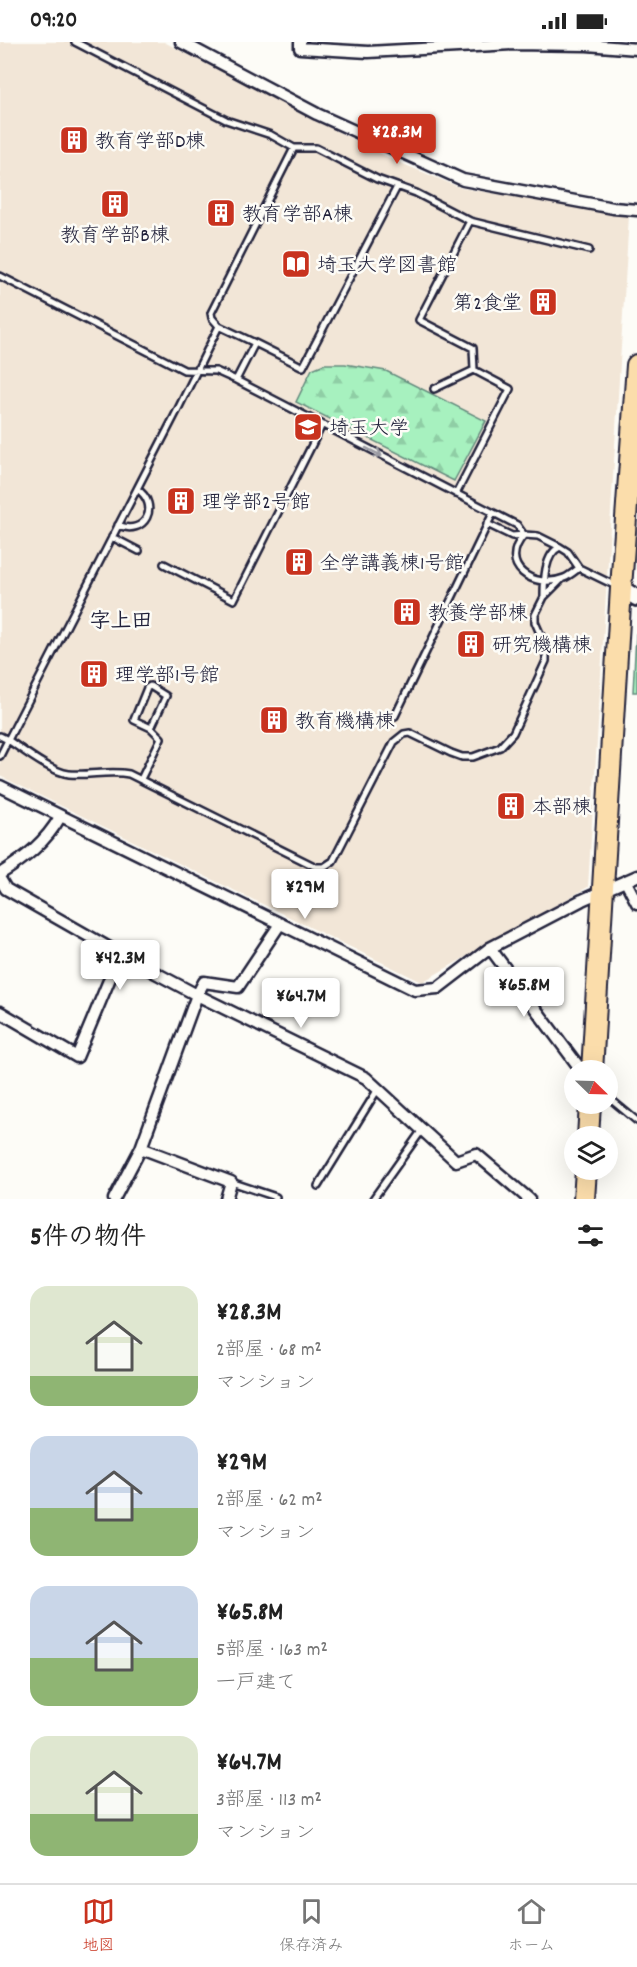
<!DOCTYPE html>
<html lang="ja">
<meta charset="utf-8">
<style>
:root{--surface:#fff;--page:#f6f6f6;--text:#222;--muted:#767676;--line:#e0e0e0;--accent:#c8321e}
body{margin:0;font-family:Dekko,"Klee One",sans-serif;background:var(--page);color:var(--text);height:100vh;display:flex;flex-direction:column;font-size:22px;white-space:nowrap}
*{box-sizing:border-box;margin:0}
p{font-size:20px;color:var(--muted)}
.icon{flex:none;width:33px;height:33px;fill:none;stroke:currentColor;stroke-width:2;stroke-linecap:round;stroke-linejoin:round}
.map{position:relative;height:1157px;overflow:hidden}
.panel{display:flex;flex-direction:column;background:var(--surface);flex:1}
.panel>*{flex:none}
.needle{width:39px;rotate:113deg}
.controls{position:absolute;left:564px;top:1018px;display:grid;gap:12px}
.controls a{display:grid;place-items:center;width:54px;height:54px;border-radius:50%;background:var(--surface);box-shadow:0 6px 24px #0002;font-size:30px}
.price{position:absolute;translate:-50% -51px;padding:0 14px;border-radius:6px;background:#fff;color:#222;font-size:20px;line-height:39px;filter:drop-shadow(0 2px 3px #0008)}
.price::after{content:'';position:absolute;left:50%;top:36px;width:18px;height:14px;margin-left:-9px;background:inherit;clip-path:polygon(0 0,100% 0,50% 100%)}
.price.active{background:var(--accent);color:#fff}
ul{padding:0;list-style:none}
li{display:flex;align-items:center;gap:18px;height:150px;padding:0 30px}
li span{display:grid;place-items:center;flex:none;width:168px;height:120px;border-radius:18px;color:#555}
li>.icon{margin-inline-start:auto}
span .icon{width:72px;height:72px;fill:#fffc;stroke-width:1}
li b{font-size:26px}
h2{display:flex;justify-content:space-between;align-items:center;height:72px;padding:0 30px;font-size:26px}
.status{display:flex;justify-content:space-between;align-items:center;height:42px;padding:0 30px;background:var(--surface);direction:ltr}
.status svg{height:16px;fill:currentColor}
.dock{display:flex;justify-content:space-around;align-items:center;height:84px;border-top:2px solid var(--line);background:var(--surface);font-size:16px;color:var(--muted)}
.dock a{display:grid;justify-items:center;gap:3px}
.dock .active{color:var(--accent)}
.map>svg:first-child{display:block}
.built{fill:#f2e6d7}
.forest{fill:url(#forest-firs);stroke:#648a7d;stroke-width:1.5}
.park{fill:#a7f1bf;stroke:#648a7d;stroke-width:1.5}
.lines{fill:none;stroke-linecap:round;stroke-linejoin:round}
.lane-casing{stroke:#22223b;stroke-width:10}
.street-casing{stroke:#22223b;stroke-width:15}
.secondary-casing{stroke:#22223b;stroke-width:20}
.highway-casing{stroke:#22223b;stroke-width:24}
.lane{stroke:#fdfcf7;stroke-width:5}
.street{stroke:#fdfcf7;stroke-width:10}
.secondary{stroke:#fdfcf7;stroke-width:15}
.highway{stroke:#fbddab;stroke-width:20}
.oneway{stroke:#9a9aa2}
.labels{text-anchor:middle;stroke-width:5;stroke-linejoin:round;paint-order:stroke}
.poi-label{font-size:20px;fill:#22223b;stroke:#fdfcf7;text-anchor:start}
.neighbourhood-label{font-size:21px;font-weight:bold;fill:#22223b;stroke:#fdfcf7}
</style>
<div class="status"><b>09:20</b><svg viewBox="0 0 49 12"><path d="M0 12V9h3v3zM5 12V6h3v6zM10 12V3h3v9zM15 12V0h3v12zM26 1h20v11H26zM47 4h2v5h-2z"/></svg></div>
<div class="map">
<svg width="637" height="1157" viewBox="0 0 637 1157">
<defs>
<pattern id="forest-firs" width="22" height="20" patternUnits="userSpaceOnUse" patternTransform="scale(1.5)"><rect width="22" height="20" fill="#a7f1bf"/><path d="M5 1l3.5 6h-7zM16 11l3.5 6h-7z" fill="#8fcea5"/></pattern>
</defs>
<rect width="100%" height="100%" fill="#fdfcf7"/>
<filter id="ink" filterUnits="userSpaceOnUse"><feTurbulence type="fractalNoise" baseFrequency=".0167" numOctaves="2"/><feDisplacementMap in="SourceGraphic" scale="12" xChannelSelector="R" yChannelSelector="G"/><feConvolveMatrix kernelMatrix="1 2 1 2 8 2 1 2 1" color-interpolation-filters="sRGB"/></filter>
<g filter="url(#ink)">
<!-- built -->
<path class="built" d="M0 0H164L391 117 461 146 629 174 588 845 422 940 0 734Z"/>
<!-- forest -->
<path class="forest" d="M324 322H345L386 329 486 379 454 439 296 360 312 327Z"/>
<!-- park -->
<path class="park" d="M636 592H637V650H633Z"/>
<g class="lines">
<!-- lane casing -->
<g class="lane-casing">
<path id="lane" d="M75 0 226 78 271 93 294 106H316L377 137 416 151 470 179
M294 106 211 271 212 276 219 284 176 371 8 698C23 708 51 730 69 732 89 734 109 728 129 732L316 825H324L333 819 394 700 404 692 410 691 451 711 462 715H473L500 705 513 691 546 619V605L535 580V573L544 555 562 537
M0 234 184 328 216 329 236 338 517 483 524 493
M219 284 255 301 236 338
M255 301 303 325 397 145
M434 347 474 328 473 306 419 278 470 179 589 208
M456 452 510 347 474 328
M487 482 512 494 524 493
M118 483C145 495 161 463 137 447
M112 495 139 509
M164 522 234 558 322 383
M579 526C575 529 569 534 564 536 534 548 497 524 524 493L538 494 560 505 568 510 579 526 616 544
M544 555C544 540 544 512 560 505
M395 674 493 471
M0 694 8 698 0 714
M141 737 161 696 151 686 134 678 147 646 150 644 166 654 151 686
M608 1055 637 1079
M231 1140 276 1155 275 1157
M318 1144 378 1047
M373 1157 422 1088"/>
</g>
<!-- street casing -->
<g class="street-casing">
<path id="street" d="M181 0 317 72 463 138 613 166 637 168
M300 0V6L368 10 512 2 587 3 637 7
M0 744 415 948 438 946 490 906 582 858 637 834
M0 832C24 817 46 800 60 775
M0 837 6 847 120 912 77 1015 0 970
M626 840 637 861
M490 906 582 1029
M120 912 197 953 204 940 238 945 280 882
M141 1106 231 1140 226 1157
M114 1157 141 1106 197 953 366 1036 456 1119 476 1112 529 1157"/>
</g>
<!-- secondary casing -->
<g class="secondary-casing">
<path id="secondary" d="M621 546 637 556"/>
</g>
<!-- highway casing -->
<g class="highway-casing">
<path id="highway" d="M592 1029 621 546 637 323
M588 1095 590 1062
M584 1157 586 1128"/>
</g>
<!-- lane -->
<use href="#lane" class="lane"/>
<!-- street -->
<use href="#street" class="street"/>
<!-- secondary -->
<use href="#secondary" class="secondary"/>
<!-- highway -->
<use href="#highway" class="highway"/>
</g>
<!-- one-way arrows -->
<defs><path id="oneway-shaft" d="M-6 0H5M1.5-3L5.5 0L1.5 3" fill="none" stroke-width="1.6" stroke-linecap="round" stroke-linejoin="round" transform="scale(1.5)"/></defs>
<use class="oneway" href="#oneway-shaft" transform="translate(374 410) rotate(27)"/>
</g>
<!-- icons -->
<defs>
<g id="building-square" transform="scale(1.5)"><rect x="-9" y="-9" width="18" height="18" rx="4" fill="#c8321e" stroke="#fdfcf7"/><path d="M-4-6H4V6H1V3H-1V6H-4ZM-2.5-4.3h1.7v1.8h-1.7ZM.8-4.3h1.7v1.8H.8ZM-2.5-1h1.7V.8h-1.7ZM.8-1h1.7V.8H.8Z" fill="#fff"/></g>
<g id="library-square" transform="scale(1.5)"><rect x="-9" y="-9" width="18" height="18" rx="4" fill="#c8321e" stroke="#fdfcf7"/><path d="M-6-4Q-3-5.5-.7-3.5V5Q-3 3-6 4ZM6-4Q3-5.5 .7-3.5V5Q3 3 6 4Z" fill="#fff"/></g>
<g id="university-square" transform="scale(1.5)"><rect x="-9" y="-9" width="18" height="18" rx="4" fill="#c8321e" stroke="#fdfcf7"/><path d="M0-5L7-2L0 1L-7-2ZM-4 1L0 2.5L4 1V4Q0 6-4 4Z" fill="#fff"/></g>
</defs>
<g fill-rule="evenodd">
<use href="#building-square" x="74" y="98"/>
<use href="#building-square" x="115" y="162"/>
<use href="#building-square" x="221" y="171"/>
<use href="#library-square" x="296" y="222"/>
<use href="#building-square" x="543" y="260"/>
<use href="#university-square" x="308" y="385"/>
<use href="#building-square" x="181" y="459"/>
<use href="#building-square" x="299" y="520"/>
<use href="#building-square" x="407" y="570"/>
<use href="#building-square" x="471" y="602"/>
<use href="#building-square" x="94" y="632"/>
<use href="#building-square" x="274" y="678"/>
<use href="#building-square" x="511" y="764"/>
</g>
<g class="labels">
<!-- poi labels -->
<g class="poi-label">
<text x="95" y="105">教育学部D棟</text>
<text x="242" y="178">教育学部A棟</text>
<text x="115" y="199" text-anchor="middle">教育学部B棟</text>
<text x="317" y="229">埼玉大学図書館</text>
<text x="522" y="267" text-anchor="end">第2食堂</text>
<text x="329" y="392">埼玉大学</text>
<text x="202" y="466">理学部2号館</text>
<text x="320" y="527">全学講義棟1号館</text>
<text x="428" y="577">教養学部棟</text>
<text x="492" y="609">研究機構棟</text>
<text x="115" y="639">理学部1号館</text>
<text x="295" y="685">教育機構棟</text>
<text x="532" y="771">本部棟</text>
</g>
<!-- neighbourhood labels -->
<g class="neighbourhood-label">
<text x="121" y="585">字上田</text>
</g>
</g>
</svg>
<div class="controls">
<a><svg class="needle" viewBox="-14 -14 28 28"><path d="M0-13l5 13h-10z" fill="#e53935"/><path d="M0 13l5-13h-10z" fill="#767676"/></svg></a>
<a><svg class="icon" aria-label="layers" viewBox="0 0 24 24"><path d="M12 4l9 5-9 5-9-5zM3 14l9 5 9-5"/></svg></a>
</div>
<b class="price active" style="left:397px;top:123px">¥28.3M</b>
<b class="price" style="left:305px;top:878px">¥29M</b>
<b class="price" style="left:120px;top:949px">¥42.3M</b>
<b class="price" style="left:524px;top:976px">¥65.8M</b>
<b class="price" style="left:301px;top:987px">¥64.7M</b>
</div>
<section class="panel">
<h2>5件の物件<svg class="icon" aria-label="filters" viewBox="0 0 24 24"><path d="M4 7h16M4 17h16"/><circle cx="9" cy="7" r="2"/><circle cx="15" cy="17" r="2"/></svg></h2>
<ul>
<li><span style="background:linear-gradient(#dfe7d0 75%,#8fb573 0)"><svg class="icon" aria-label="home" viewBox="0 0 24 24"><path d="M3 11l9-7 9 7M6 9v11h12V9"/></svg></span><div><b>¥28.3M</b><p>2部屋 · 68 m²</p><p>マンション</p></div></li>
<li><span style="background:linear-gradient(#c9d6e8 60%,#8fb573 0)"><svg class="icon" aria-label="home" viewBox="0 0 24 24"><path d="M3 11l9-7 9 7M6 9v11h12V9"/></svg></span><div><b>¥29M</b><p>2部屋 · 62 m²</p><p>マンション</p></div></li>
<li><span style="background:linear-gradient(#c9d6e8 60%,#8fb573 0)"><svg class="icon" aria-label="home" viewBox="0 0 24 24"><path d="M3 11l9-7 9 7M6 9v11h12V9"/></svg></span><div><b>¥65.8M</b><p>5部屋 · 163 m²</p><p>一戸建て</p></div></li>
<li><span style="background:linear-gradient(#dfe7d0 65%,#8fb573 0)"><svg class="icon" aria-label="home" viewBox="0 0 24 24"><path d="M3 11l9-7 9 7M6 9v11h12V9"/></svg></span><div><b>¥64.7M</b><p>3部屋 · 113 m²</p><p>マンション</p></div></li>
</ul>
</section>
<nav class="dock">
<a class="active"><svg class="icon" aria-label="map" viewBox="0 0 24 24"><path d="M3 6l6-2 6 2 6-2v14l-6 2-6-2-6 2zM9 4v14M15 6v14"/></svg>地図</a>
<a><svg class="icon" aria-label="saved" viewBox="0 0 24 24"><path d="M7 4h10v16l-5-4-5 4z"/></svg>保存済み</a>
<a><svg class="icon" aria-label="home" viewBox="0 0 24 24"><path d="M3 11l9-7 9 7M6 9v11h12V9"/></svg>ホーム</a>
</nav>
